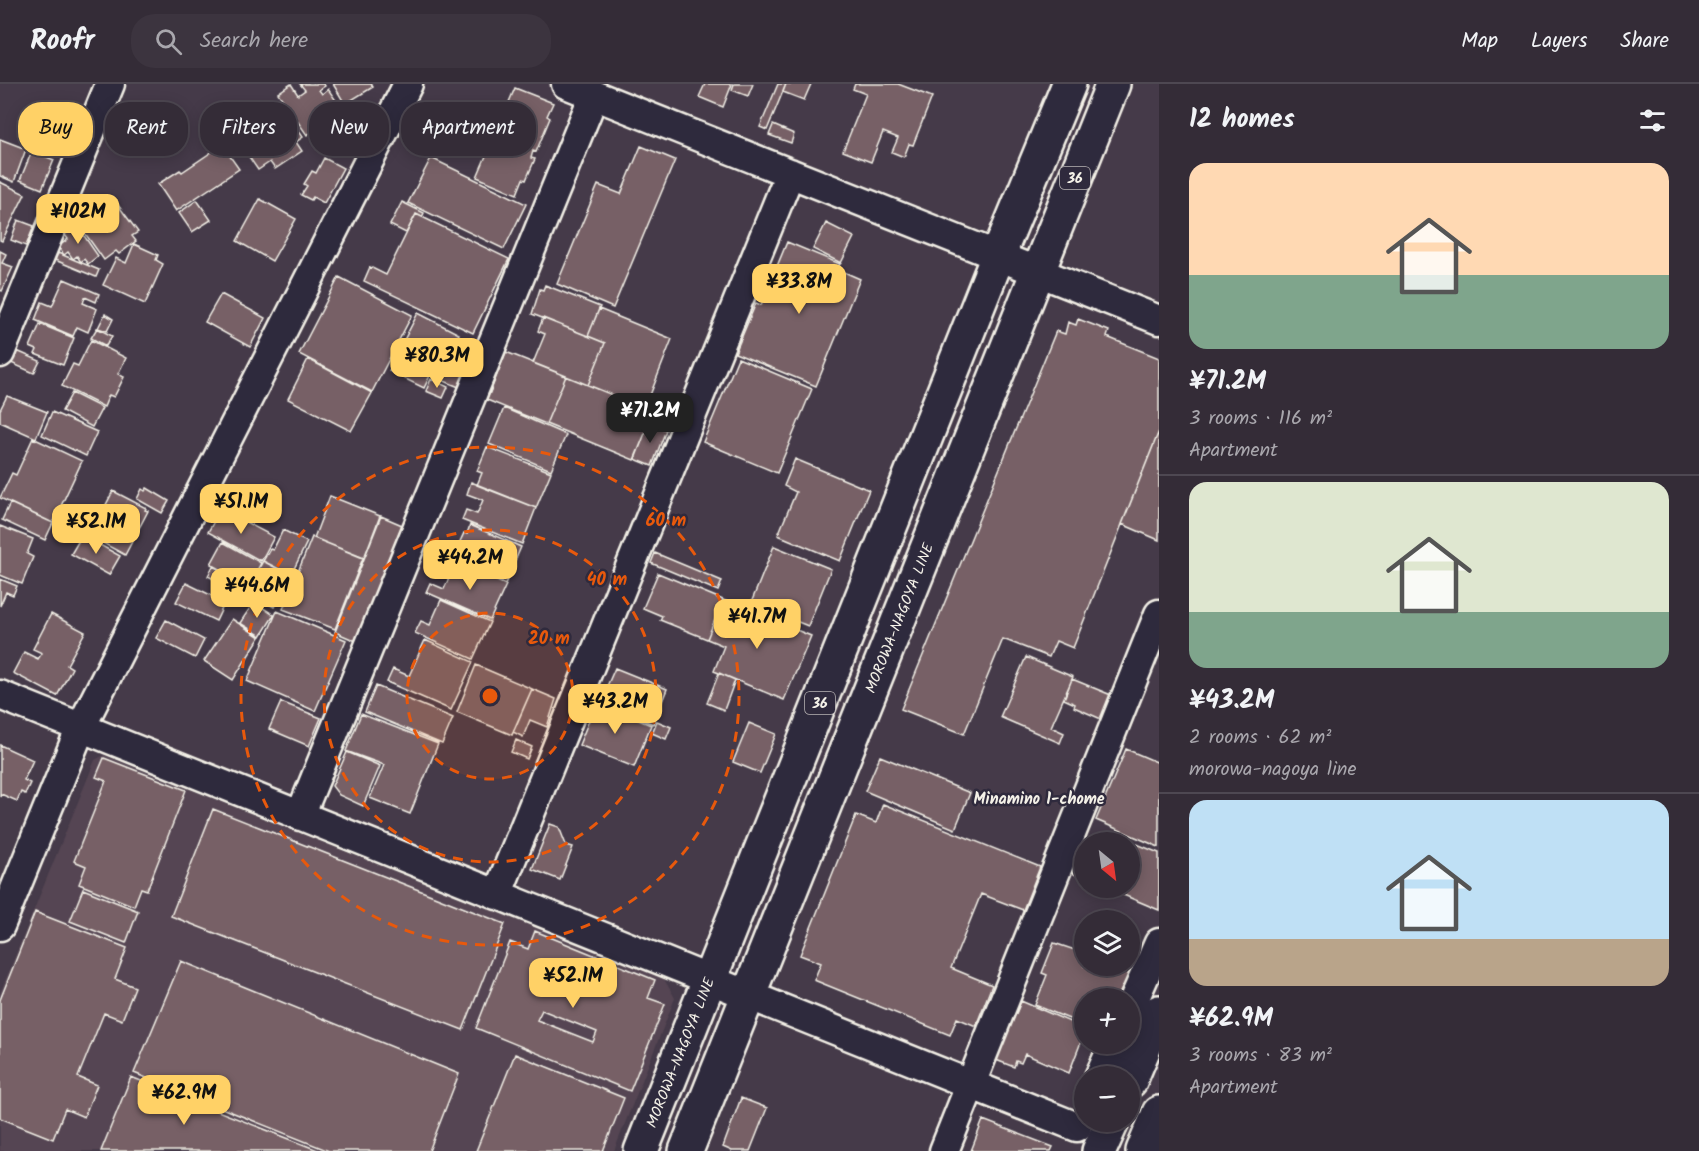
<!DOCTYPE html>
<meta charset="utf-8">
<style>
:root{--surface:#342c37;--page:#3c343f;--text:#f1f3f6;--muted:#a9a7ad;--line:#4e4852;--accent:#ffd166}
body{margin:0;font-family:Kalam,sans-serif;background:var(--page);color:var(--text);height:100vh;display:flex;flex-direction:column;font-size:22px;white-space:nowrap}
*{box-sizing:border-box;margin:0}
p{font-size:20px;color:var(--muted)}
.icon{flex:none;width:33px;height:33px;fill:none;stroke:currentColor;stroke-width:2;stroke-linecap:round;stroke-linejoin:round}
.map{position:relative;flex:1;overflow:hidden}
.drawer{display:flex;flex-direction:column;background:var(--surface);width:540px}
.drawer>*{flex:none}
.banner{position:absolute;left:18px;top:18px;width:570px;height:54px;display:flex;gap:12px}
.needle{width:39px;rotate:151deg}
.buttons{position:absolute;left:1074px;top:748px;display:grid;gap:12px}
.buttons a{display:grid;place-items:center;width:66px;height:66px;border-radius:50%;background:var(--surface);box-shadow:0 3px 15px #0003,0 0 0 2px var(--line);font-size:30px}
.price{position:absolute;translate:-50% -51px;padding:0 14px;border-radius:12px;background:var(--accent);color:#111;font-size:20px;line-height:39px;filter:drop-shadow(0 2px 3px #0008)}
.price::after{content:'';position:absolute;left:50%;top:36px;width:18px;height:14px;margin-left:-9px;background:inherit;clip-path:polygon(0 0,100% 0,50% 100%)}
.price.selected{background:#222;color:#fff}
ul{padding:0;list-style:none}
li{display:grid;align-content:center;gap:12px;height:318px;padding:0 30px}
li+li{border-top:2px solid var(--line)}
li span{display:grid;place-items:center;height:186px;border-radius:18px;color:#555}
li>.icon{margin-inline-start:auto}
span .icon{width:108px;height:108px;fill:#fffc;stroke-width:1}
li b{font-size:26px}
h2{display:flex;justify-content:space-between;align-items:center;height:72px;padding:0 30px;font-size:26px}
.chip{padding:0 21px;border-radius:24px;background:var(--surface);box-shadow:0 3px 15px #0003,0 0 0 2px var(--line);font-size:21px;line-height:54px}
.chip.selected{background:var(--accent);color:#111}
header{display:flex;align-items:center;gap:36px;box-sizing:border-box;height:84px;padding:0 30px;background:var(--surface);border-bottom:2px solid var(--line)}
header strong{font-size:28px}
nav{display:flex;gap:33px;margin-inline-start:auto;font-size:21px}
.search{width:420px;height:54px;background:var(--page);display:flex;align-items:center;gap:15px;box-sizing:border-box;padding:0 21px;border-radius:24px;color:var(--muted);font-size:22px}
main{display:flex;flex:1;min-height:0}
.map>svg:first-child{display:block}
.built{fill:#544552}
.building{fill:#776066;stroke:#f4f1e8;stroke-width:1.5;fill-rule:evenodd}
.lines{fill:none;stroke-linecap:round;stroke-linejoin:round}
.minor-casing{stroke:#f4f1e8;stroke-width:33}
.major-casing{stroke:#f4f1e8;stroke-width:38}
.highway-casing{stroke:#f4f1e8;stroke-width:38}
.minor{stroke:#2f2a3d;stroke-width:28}
.major{stroke:#2f2a3d;stroke-width:33}
.highway{stroke:#2f2a3d;stroke-width:33}
.ring{fill:none;stroke:#e8590c;stroke-width:3;stroke-dasharray:10 8}
.labels{text-anchor:middle;stroke-width:5;stroke-linejoin:round;paint-order:stroke}
.shield{fill:#2f2a3d;stroke:#b9b5b5;stroke-width:1.5}
.shield-label{font-size:14px;font-weight:bold;fill:#f4f1e8}
.street-label{font-size:15px;fill:#f4f1e8;stroke:#2f2a3d}
.neighbourhood-label{font-size:16px;font-weight:bold;fill:#f4f1e8;stroke:#2f2a3d}
.centre{fill:#e8590c;stroke:#2f2a3d;stroke-width:3}
.ring-label{font-size:18px;text-anchor:middle;font-weight:bold;fill:#e8590c;stroke:#2f2a3d;stroke-width:5;stroke-linejoin:round;paint-order:stroke}
</style>
<header>
<strong>Roofr</strong>
<div class="search"><svg class="icon" aria-label="search" viewBox="0 0 24 24"><circle cx="10" cy="10" r="6"/><path d="M15 15l6 6"/></svg>Search here</div>
<nav><a>Map</a><a>Layers</a><a>Share</a></nav>
</header>
<main>
<div class="map">
<svg width="1159" height="1067" viewBox="0 0 1159 1067">
<rect width="100%" height="100%" fill="#453a49"/>
<filter id="ink" filterUnits="userSpaceOnUse"><feTurbulence type="fractalNoise" baseFrequency=".0167" numOctaves="2"/><feDisplacementMap in="SourceGraphic" scale="12" xChannelSelector="R" yChannelSelector="G"/><feConvolveMatrix kernelMatrix="1 2 1 2 8 2 1 2 1" color-interpolation-filters="sRGB"/></filter>
<g filter="url(#ink)">
<!-- built -->
<path class="built" d="M104 671 664 895 675 914 614 1067H0V909L95 676Z"/>
<!-- building -->
<path class="building" d="M291 0 298 11 305 6 300 0H323L325 2 319 6 322 10 328 5 351 38 325 56 317 44 307 51 278 9Z
M333 0H371L373 3 345 20Z
M705 0H732L723 23 699 13Z
M734 0H753L748 12 732 6Z
M778 0H786L767 46 760 43Z
M786 0H811L804 16 783 8Z
M855 0H898L932 13 913 61 909 60 904 73 892 68 898 54 883 48 871 78 843 67 866 10 853 5Z
M515 4 553 19 547 32 550 34 536 68 533 67 531 74 535 75 526 96 523 95 517 110 477 93Z
M356 19 372 27 367 36 351 28Z
M282 22 303 53 296 58 302 67 275 85 270 78 258 86 236 54Z
M773 41 794 50 791 59 769 51Z
M0 55 26 65 14 98 0 92Z
M222 61 239 85 176 127 158 100 180 86 182 88Z
M641 62 675 76 613 224 557 200 598 101 621 110Z
M32 67 54 76 42 105 20 96Z
M324 74 343 84 324 119 313 113 311 116 301 111 307 102 304 100 312 87 316 89Z
M431 74 526 120 504 165 408 119Z
M0 98 25 110 2 157 0 156Z
M112 113 138 148 132 152 136 157 119 170 116 167 104 176 77 138Z
M260 115 296 135 272 177 237 157Z
M197 116 211 136 192 148 179 129Z
M402 118 424 129 422 133 416 130 406 149 390 141Z
M416 130 509 175 473 249 364 197 370 183 386 191Z
M18 136 34 142 26 162 11 156Z
M69 139 73 146 78 143 98 172 88 180 84 175 81 178 77 172 73 175 68 168 64 171 58 163 68 155 63 148Z
M826 139 854 153 841 179 813 165Z
M787 158 840 180 837 185 860 195 816 302 735 269 756 219 761 221Z
M134 160 158 171 156 176 163 180 145 220 103 201 116 174 126 179Z
M0 167 6 170 2 179 13 183 2 207 0 206Z
M58 169 99 186 96 193 55 176Z
M339 193 412 231 372 308 299 270Z
M64 195 99 210 96 218 85 213 83 219 97 225 88 248 77 243 73 252 35 236 42 218 52 222Z
M545 201 600 223 588 252 532 230 540 205 543 206Z
M221 210 265 234 250 263 205 238Z
M599 225 672 255 645 324 588 301 605 259 588 252Z
M418 229 459 250 443 281 402 260Z
M105 230 113 235 107 247 98 244Z
M543 234 605 259 588 301 533 279 545 250 538 247Z
M1078 235 1109 247 1107 253 1159 274V347L1073 564 1056 557 1049 573 1003 555 964 650 901 625 1056 247 1065 250 1068 238 1076 241Z
M40 240 74 254 63 281 35 270 37 266 30 263Z
M97 244 112 252 106 262 91 254Z
M91 256 126 274 118 290 124 293 114 313 109 311 104 323 62 302 73 280 78 282Z
M401 262 436 279 424 304 389 287Z
M17 267 40 277 34 289 11 279Z
M506 268 566 292 546 340 487 316Z
M738 274 812 305 777 389 703 358Z
M308 275 372 309 351 347 288 315Z
M442 282 464 291 459 303 437 294Z
M566 292 654 328 634 376 546 340Z
M431 295 448 303 443 314 426 307Z
M72 309 102 324 92 343 62 327Z
M7 312 47 328 36 354 0 338V326Z
M504 324 566 351 551 386 489 360Z
M52 328 97 348 86 372 42 351Z
M649 339 666 346 652 382 635 375Z
M1159 347V456L1122 440Z
M33 354 82 377 53 439 0 414 12 389 16 391Z
M487 363 551 388 536 424 477 401 482 389 477 387Z
M795 375 869 406 840 477 778 451 796 408 784 402Z
M471 398 536 424 522 460 462 436 466 426 477 430 483 416 467 410Z
M147 404 169 417 162 429 137 415 142 405 145 407Z
M113 407 146 424 145 426 148 427 125 471 90 452Z
M330 412 380 432 364 474 314 454Z
M10 419 53 439 45 456 2 436Z
M221 425 274 453 261 477 208 448Z
M381 432 402 441 356 557 335 548Z
M470 441 521 463 505 500 457 479 462 467 457 464 464 449 467 450Z
M0 442 33 455 27 470 33 473 22 500 0 491Z
M283 446 307 458 291 491 263 477 270 465 273 466Z
M82 451 120 472 109 491 71 470Z
M312 453 363 474 335 545 283 525Z
M223 458 261 479 249 501 211 480Z
M774 462 831 485 808 542 751 519Z
M655 469 722 497 718 507 651 479Z
M263 477 291 492 274 523 252 511 256 504 250 501Z
M456 479 506 501 490 536 426 508 430 499 444 505Z
M213 482 254 505 249 514 208 492Z
M658 489 723 516 707 555 660 536 662 532 643 524Z
M0 495 17 502 13 511 6 508 0 522Z
M186 499 225 518 216 537 176 518Z
M441 516 490 538 473 575 415 549 421 537 430 541Z
M723 516 811 552 784 616 714 587 724 562 707 555Z
M254 518 274 531 261 552 240 539Z
M277 527 346 556 315 627 247 597Z
M51 530 85 548 67 581 72 584 57 612 13 589 24 568 38 575 42 569 33 565Z
M232 535 260 553 233 596 204 577Z
M166 536 204 556 195 574 156 554Z
M425 556 473 578 451 626 387 598 393 585 409 592Z
M1026 573 1073 593 1051 643 1064 649 1060 659 1000 633Z
M476 581 532 605 512 651 457 628Z
M615 584 667 605 653 640 600 618Z
M719 589 735 596 724 626 707 619Z
M1072 595 1111 611 1101 635 1074 623 1075 620 1064 615Z
M376 602 453 634 442 660 365 628Z
M532 605 556 615 547 643 530 636 523 653 513 648Z
M281 618 321 634 309 662 269 645Z
M596 619 651 641 634 683 579 661Z
M361 630 438 660 410 730 370 714 384 681 346 667Z
M657 637 671 643 666 655 652 649Z
M749 639 776 650 760 689 733 678Z
M516 656 532 663 527 675 511 668Z
M0 661 33 676 24 696 30 699 25 710 21 708 17 717 1 710 0 713Z
M1126 665 1159 679V763L1096 736Z
M347 668 380 682 363 722 339 711 332 702Z
M880 672 970 709 955 745 865 707Z
M104 674 186 706 147 806 141 804 134 822 79 800 86 782 74 777 106 697 96 693Z
M883 720 1040 783 1023 826 981 810 951 884 992 901 976 942 957 934 950 951 814 896 821 879 800 871 856 731 876 739Z
M213 725 505 840 463 946 171 832Z
M550 740 559 743 566 761 573 763 560 796 532 785Z
M1122 754 1159 769V826L1107 804H1130V759H1120Z
M1082 764 1084 765V795L1072 789Z
M83 805 138 827 126 859 70 837Z
M35 828 127 864 115 895 135 903 122 936 104 929 78 993 97 1001 84 1033 65 1025 53 1055 0 1034V916Z
M535 847 655 896 648 914 665 920 630 1007 476 944 510 858 528 865ZM542 926 597 948 593 958 537 936Z
M1054 859 1084 869V882H1118L1133 888 1122 915H1084V941L1035 921 1047 891 1042 889Z
M181 877 459 990 429 1067H329L134 989Z
M1021 917 1084 944V950L1069 989 1025 970 1021 979 1016 977 1014 983 996 976Z
M515 970 624 1014 603 1067H476Z
M131 993 320 1067H101Z
M741 1014 767 1024 750 1067H732L723 1063Z
M983 1036 1053 1063 1051 1067H971Z"/>
<g class="lines">
<!-- minor casing -->
<g class="minor-casing">
<path id="minor" d="M566 0 1159 236
M0 269 110 0
M0 611 1077 1043
M300 732 594 11
M497 811 790 89
M0 842 81 643 408 0
M1130 925 1159 859
M1099 993 1114 960
M944 1067 1159 530"/>
</g>
<!-- major casing -->
<g class="major-casing">
<g id="major">
<path id="s1" d="M641 1067 998 172 1069 0"/>
<path id="s2" d="M686 1067 1113 0"/>
</g>
</g>
<!-- highway casing -->
<g class="highway-casing">
<path id="highway" d="M1130 997 1159 928
M1099 1067 1112 1038
M1143 1067 1159 1029"/>
</g>
<!-- minor -->
<use href="#minor" class="minor"/>
<!-- major -->
<use href="#major" class="major"/>
<!-- highway -->
<use href="#highway" class="highway"/>
</g>
</g>
<!-- distance rings -->
<circle cx="490" cy="612" r="83" fill="#e8590c" fill-opacity=".12"/>
<g class="ring">
<circle cx="490" cy="612" r="83"/>
<circle cx="490" cy="612" r="166"/>
<circle cx="490" cy="612" r="249"/>
</g>
<g class="labels">
<!-- shield labels -->
<g class="shield">
<rect x="1060" y="83" width="30" height="22" rx="4.5"/>
<rect x="805" y="608" width="30" height="22" rx="4.5"/>
</g>
<g class="shield-label">
<text x="1075" y="99">36</text>
<text x="820" y="624">36</text>
</g>
<!-- street labels -->
<g class="street-label">
<text dy="5" stroke="none"><textPath href="#s2" startOffset="574">MOROWA-NAGOYA LINE</textPath></text>
<text dy="5" stroke="none"><textPath href="#s1" startOffset="106">MOROWA-NAGOYA LINE</textPath></text>
</g>
<!-- neighbourhood labels -->
<g class="neighbourhood-label">
<text x="1039" y="720">Minamino 1-chome</text>
</g>
</g>
<circle cx="490" cy="612" r="9" class="centre"/>
<g class="ring-label">
<text x="666" y="442">60 m</text>
<text x="607" y="501">40 m</text>
<text x="549" y="560">20 m</text>
</g>
</svg>
<div class="buttons">
<a><svg class="needle" viewBox="-14 -14 28 28"><path d="M0-13l5 13h-10z" fill="#e53935"/><path d="M0 13l5-13h-10z" fill="#a9a7ad"/></svg></a>
<a><svg class="icon" aria-label="layers" viewBox="0 0 24 24"><path d="M12 4l9 5-9 5-9-5zM3 14l9 5 9-5"/></svg></a>
<a>+</a>
<a>−</a>
</div>
<b class="price" style="left:78px;top:161px">¥102M</b>
<b class="price" style="left:799px;top:231px">¥33.8M</b>
<b class="price" style="left:437px;top:305px">¥80.3M</b>
<b class="price selected" style="left:650px;top:360px">¥71.2M</b>
<b class="price" style="left:241px;top:451px">¥51.1M</b>
<b class="price" style="left:96px;top:471px">¥52.1M</b>
<b class="price" style="left:470px;top:507px">¥44.2M</b>
<b class="price" style="left:257px;top:535px">¥44.6M</b>
<b class="price" style="left:757px;top:566px">¥41.7M</b>
<b class="price" style="left:615px;top:651px">¥43.2M</b>
<b class="price" style="left:573px;top:925px">¥52.1M</b>
<b class="price" style="left:184px;top:1042px">¥62.9M</b>
<div class="banner">
<a class="chip selected">Buy</a>
<a class="chip">Rent</a>
<a class="chip">Filters</a>
<a class="chip">New</a>
<a class="chip">Apartment</a>
</div>
</div>
<section class="drawer">
<h2>12 homes<svg class="icon" aria-label="filters" viewBox="0 0 24 24"><path d="M4 7h16M4 17h16"/><circle cx="9" cy="7" r="2"/><circle cx="15" cy="17" r="2"/></svg></h2>
<ul>
<li><span style="background:linear-gradient(#ffd9b3 60%,#7fa58c 0)"><svg class="icon" aria-label="home" viewBox="0 0 24 24"><path d="M3 11l9-7 9 7M6 9v11h12V9"/></svg></span><div><b>¥71.2M</b><p>3 rooms · 116 m²</p><p>Apartment</p></div></li>
<li><span style="background:linear-gradient(#dfe7d0 70%,#7fa58c 0)"><svg class="icon" aria-label="home" viewBox="0 0 24 24"><path d="M3 11l9-7 9 7M6 9v11h12V9"/></svg></span><div><b>¥43.2M</b><p>2 rooms · 62 m²</p><p>morowa-nagoya line</p></div></li>
<li><span style="background:linear-gradient(#bfe0f5 75%,#b9a48a 0)"><svg class="icon" aria-label="home" viewBox="0 0 24 24"><path d="M3 11l9-7 9 7M6 9v11h12V9"/></svg></span><div><b>¥62.9M</b><p>3 rooms · 83 m²</p><p>Apartment</p></div></li>
</ul>
</section>
</main>
